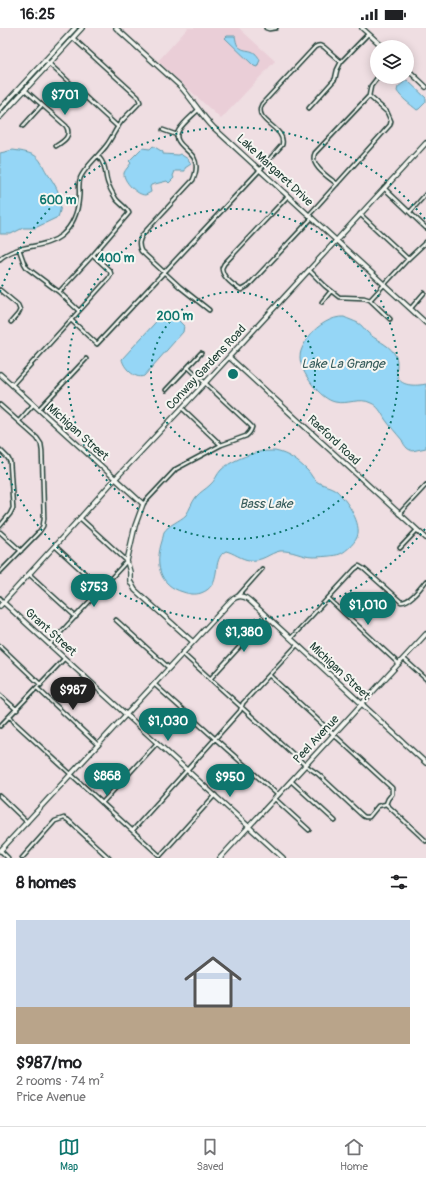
<!DOCTYPE html>
<meta charset="utf-8">
<style>
:root{--surface:#fff;--page:#f2f2f2;--text:#202124;--muted:#757577;--line:#e0e0e0;--accent:#0f766e}
body{margin:0;font-family:Pangolin,sans-serif;background:var(--page);color:var(--text);height:100vh;display:flex;flex-direction:column;font-size:15px;white-space:nowrap}
*{box-sizing:border-box;margin:0}
p{font-size:13px;color:var(--muted)}
.icon{flex:none;width:22px;height:22px;fill:none;stroke:currentColor;stroke-width:2;stroke-linecap:round;stroke-linejoin:round}
.map{position:relative;height:830px;overflow:hidden}
.side{display:flex;flex-direction:column;background:var(--surface);flex:1}
.side>*{flex:none}
.controls{position:absolute;left:370px;top:12px;display:grid;gap:8px}
.controls a{display:grid;place-items:center;width:44px;height:44px;border-radius:50%;background:var(--surface);box-shadow:0 2px 10px #0003;font-size:20px}
.price{position:absolute;translate:-50% -34px;padding:0 9px;border-radius:14px;background:var(--accent);color:#fff;font-size:13px;line-height:26px;filter:drop-shadow(0 1px 2px #0008)}
.price::after{content:'';position:absolute;left:50%;top:24px;width:12px;height:9px;margin-left:-6px;background:inherit;clip-path:polygon(0 0,100% 0,50% 100%)}
.price.current{background:#222;color:#fff}
ul{padding:0;list-style:none}
li{display:grid;align-content:center;gap:8px;height:212px;padding:0 16px}
li+li{border-top:1px solid var(--line)}
li span{display:grid;place-items:center;height:124px;border-radius:0px;color:#555}
li>.icon{margin-inline-start:auto}
span .icon{width:72px;height:72px;fill:#fffc;stroke-width:1}
li b{font-size:17px}
h2{display:flex;justify-content:space-between;align-items:center;height:48px;padding:0 16px;font-size:17px}
.status{display:flex;justify-content:space-between;align-items:center;height:28px;padding:0 20px;background:var(--surface);direction:ltr}
.status svg{height:11px;fill:currentColor}
.menu{display:flex;justify-content:space-around;align-items:center;height:56px;border-top:1px solid var(--line);background:var(--surface);font-size:11px;color:var(--muted)}
.menu a{display:grid;justify-items:center;gap:2px}
.menu .current{color:var(--accent)}
.map>svg:first-child{display:block}
.built{fill:#eaced7}
.water{fill:#95d6f6;stroke:#6699a8}
.lines{fill:none;stroke-linecap:round;stroke-linejoin:round}
.street-casing{stroke:#1f3d34;stroke-width:5.5}
.secondary-casing{stroke:#1f3d34;stroke-width:6}
.street{stroke:#f6f6f2;stroke-width:2.5}
.secondary{stroke:#f6f6f2;stroke-width:3.5}
.ring{fill:none;stroke:#0f766e;stroke-width:2;stroke-dasharray:2 4}
.labels{text-anchor:middle;stroke-width:4;stroke-linejoin:round;paint-order:stroke}
.street-label{font-size:12px;fill:#1f3d34;stroke:#f6f6f2}
.water-label{font-size:13px;font-style:italic;fill:#375c5b;stroke:#f6f6f2}
.centre{fill:#0f766e;stroke:#f6f6f2;stroke-width:2}
.ring-label{font-size:12px;text-anchor:middle;font-weight:bold;fill:#0f766e;stroke:#f6f6f2;stroke-width:4;stroke-linejoin:round;paint-order:stroke}
</style>
<div class="status"><b>16:25</b><svg viewBox="0 0 49 12"><path d="M0 12V9h3v3zM5 12V6h3v6zM10 12V3h3v9zM15 12V0h3v12zM26 1h20v11H26zM47 4h2v5h-2z"/></svg></div>
<div class="map">
<svg width="426" height="830" viewBox="0 0 426 830">
<rect width="100%" height="100%" fill="#efdee2"/>
<filter id="ink" filterUnits="userSpaceOnUse"><feTurbulence type="fractalNoise" baseFrequency=".025" numOctaves="2"/><feDisplacementMap in="SourceGraphic" scale="8" xChannelSelector="R" yChannelSelector="G"/><feConvolveMatrix kernelMatrix="1 2 1 2 8 2 1 2 1" color-interpolation-filters="sRGB"/></filter>
<g filter="url(#ink)">
<!-- built -->
<path class="built" d="M188 0H239L275 33 221 91 158 33Z"/>
<!-- water -->
<path class="water" d="M227 8H235C236 12 236 15 238 18 246 26 253 18 260 32L257 39 254 38 225 10Z
M407 52 426 70V74L419 81 417 82C410 76 401 70 397 63L398 59Z
M153 118 163 124V126L178 127 180 126 188 131 191 136 185 140V143H175L173 148 174 150 169 155 167 153 151 157 150 159 151 164C149 165 146 167 145 167 137 167 123 153 124 145 125 142 129 138 131 135L129 133 142 120 150 121Z
M13 122C20 123 27 124 34 127 41 131 43 139 47 145 57 159 65 172 58 189L35 200H23L11 206H0V125Z
M167 284 171 285 184 298 183 304 144 348C135 352 123 339 122 331L164 285Z
M344 289C348 291 354 293 358 295 362 297 364 301 367 304 375 312 388 316 394 325 399 332 396 339 397 346 398 359 417 358 426 356V420L412 423C410 422 408 421 407 420 405 418 403 415 402 412 396 405 390 398 385 391 381 384 378 378 371 375 360 369 347 377 335 374 320 371 300 344 300 329 300 321 306 313 310 307 317 298 332 288 344 289Z
M275 423C289 426 298 433 308 443 311 446 312 450 316 453 321 457 331 458 337 463 346 472 360 492 358 506 357 513 347 523 340 526 335 528 319 529 313 529 302 529 292 522 280 523 269 525 263 534 249 532 241 531 234 525 226 523 210 531 224 557 201 565 195 567 189 566 183 564 158 557 155 535 162 513 163 510 163 506 164 504 168 497 180 493 186 487 190 481 192 474 196 469 200 464 206 461 210 457 215 453 217 446 221 442 229 434 249 426 259 424 264 423 270 423 275 423Z"/>
<g class="lines">
<!-- street casing -->
<g class="street-casing">
<path id="street" d="M266 0 269 1 276 0
M45 32 118 99
M25 62 66 98C72 108 64 113 56 118
M309 80 335 51 337 42 341 34 368 6
M198 82C192 88 183 95 179 102 171 114 189 121 194 130 198 137 196 145 193 152L143 206C139 212 138 216 141 223L180 259 209 282
M23 98 42 77
M163 102 177 107
M337 156C328 149 309 137 315 125L369 68 371 58 378 49
M384 160 426 200
M288 168 224 236 222 240C222 249 233 257 241 262L248 258 312 190
M410 184 426 166
M360 186 408 231
M309 187 390 97 391 93 387 84 369 68
M19 221 24 235 27 240 59 264 79 283
M0 231C18 215 44 222 62 207 73 197 78 184 79 169 80 163 78 157 80 151 82 142 100 126 106 118 112 110 115 102 121 94 127 87 134 81 140 74L138 69 73 10
M309 242 325 258 339 269 364 270 370 272 390 291
M0 262 18 277 20 282 18 286 11 294
M59 264 93 227 129 185C126 179 120 176 116 171 114 167 111 163 110 160 103 148 109 140 98 128
M370 272 408 231 426 214
M322 274 331 263
M411 280 424 265
M71 292 97 316 258 144 282 117C287 99 252 94 262 76L315 19C318 17 321 17 324 19L341 34
M12 357 109 250 111 246 110 243 93 227
M166 362 201 325
M0 377 37 410 41 416 42 423 44 490 43 498 39 504 0 544
M182 380 221 417
M39 381 86 331
M19 393 33 377
M0 422 8 430 10 434 13 480 10 486 0 498
M143 476 176 441 221 417 246 408C250 405 251 403 252 399L248 395 188 339
M399 486 426 457
M0 504 21 523
M55 518 102 561
M400 520 417 502
M29 546 76 589
M238 568 262 541
M0 570 3 574
M328 570 399 636
M116 592 169 640
M291 610 355 541 359 538 364 541 401 574C411 574 420 560 426 553
M50 616 127 533 80 490
M0 618 41 657
M182 625 305 737 318 746 363 788 365 789H369L378 778 386 776
M404 631 426 651
M269 647 392 760V766L388 771 386 776
M210 651 267 589
M154 656 278 767
M37 660 98 717
M0 667 17 682
M10 688 15 695 160 828 215 767
M0 698 64 631
M291 753 335 793
M0 768 27 794
M275 771 309 802
M102 775 157 715
M386 776 426 813
M133 802 240 683 243 675 297 617
M0 822 8 830
M22 830 55 793 64 790 68 792 109 830"/>
</g>
<!-- secondary casing -->
<g class="secondary-casing">
<path id="secondary" d="M116 0 180 58C192 71 201 87 214 100L426 295
M362 0 383 19
M407 41 426 59
M0 81 75 0
M0 89 82 0
M229 329 426 510
M0 346 143 476 135 498 127 533 130 544V553L135 562 193 614
M3 574 283 830
M0 578 80 490 115 451 182 380 426 115
M0 823 231 573C237 567 243 567 249 572L426 735
M220 830 426 606"/>
</g>
<!-- street -->
<use href="#street" class="street"/>
<!-- secondary -->
<use href="#secondary" class="secondary"/>
</g>
</g>
<!-- distance rings -->
<g class="ring">
<circle cx="233" cy="346" r="82"/>
<circle cx="233" cy="346" r="165"/>
<path d="M425 501A247 247 0 0 1 0 428M0 264A247 247 0 0 1 425 191"/>
</g>
<g class="labels">
<!-- street labels -->
<g class="street-label">
<text transform="translate(275 142) rotate(43)" y="4">Lake Margaret Drive</text>
<text transform="translate(206 339) rotate(-47)" y="4">Conway Gardens Road</text>
<text transform="translate(78 404) rotate(42)" y="4">Michigan Street</text>
<text transform="translate(334 412) rotate(43)" y="4">Raeford Road</text>
<text transform="translate(51 604) rotate(42)" y="4">Grant Street</text>
<text transform="translate(340 643) rotate(43)" y="4">Michigan Street</text>
<text transform="translate(316 711) rotate(-47)" y="4">Peel Avenue</text>
</g>
<!-- water labels -->
<g class="water-label">
<text x="343" y="340">Lake La Grange</text>
<text x="266" y="480">Bass Lake</text>
</g>
</g>
<circle cx="233" cy="346" r="6" class="centre"/>
<g class="ring-label">
<text x="58" y="176">600 m</text>
<text x="116" y="234">400 m</text>
<text x="175" y="292">200 m</text>
</g>
</svg>
<div class="controls">
<a><svg class="icon" aria-label="layers" viewBox="0 0 24 24"><path d="M12 4l9 5-9 5-9-5zM3 14l9 5 9-5"/></svg></a>
</div>
<b class="price" style="left:65px;top:88px">$701</b>
<b class="price" style="left:94px;top:580px">$753</b>
<b class="price" style="left:368px;top:598px">$1,010</b>
<b class="price" style="left:244px;top:625px">$1,380</b>
<b class="price current" style="left:73px;top:683px">$987</b>
<b class="price" style="left:168px;top:714px">$1,030</b>
<b class="price" style="left:107px;top:769px">$868</b>
<b class="price" style="left:230px;top:770px">$950</b>
</div>
<section class="side">
<h2>8 homes<svg class="icon" aria-label="filters" viewBox="0 0 24 24"><path d="M4 7h16M4 17h16"/><circle cx="9" cy="7" r="2"/><circle cx="15" cy="17" r="2"/></svg></h2>
<ul>
<li><span style="background:linear-gradient(#c9d6e8 70%,#b9a48a 0)"><svg class="icon" aria-label="home" viewBox="0 0 24 24"><path d="M3 11l9-7 9 7M6 9v11h12V9"/></svg></span><div><b>$987/mo</b><p>2 rooms · 74 m²</p><p>Price Avenue</p></div></li>
</ul>
</section>
<nav class="menu">
<a class="current"><svg class="icon" aria-label="map" viewBox="0 0 24 24"><path d="M3 6l6-2 6 2 6-2v14l-6 2-6-2-6 2zM9 4v14M15 6v14"/></svg>Map</a>
<a><svg class="icon" aria-label="saved" viewBox="0 0 24 24"><path d="M7 4h10v16l-5-4-5 4z"/></svg>Saved</a>
<a><svg class="icon" aria-label="home" viewBox="0 0 24 24"><path d="M3 11l9-7 9 7M6 9v11h12V9"/></svg>Home</a>
</nav>
